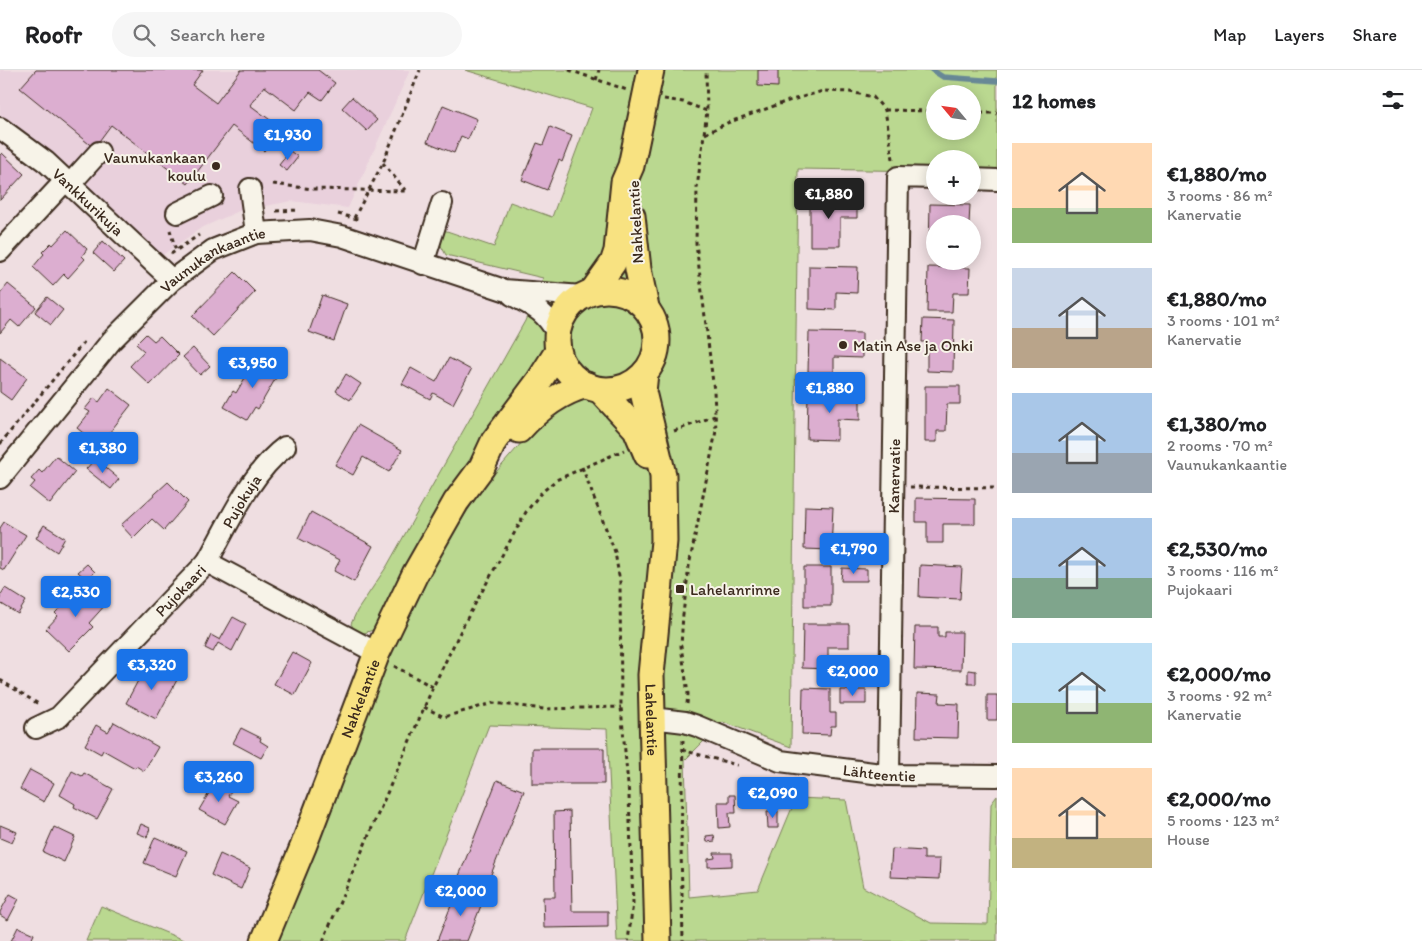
<!DOCTYPE html>
<meta charset="utf-8">
<style>
:root{--surface:#fff;--page:#f6f6f6;--text:#202124;--muted:#757577;--line:#e0e0e0;--accent:#1a73e8}
body{margin:0;font-family:Itim,sans-serif;background:var(--page);color:var(--text);height:100vh;display:flex;flex-direction:column;font-size:19px;white-space:nowrap}
*{box-sizing:border-box;margin:0}
p{font-size:16px;color:var(--muted)}
.icon{flex:none;width:28px;height:28px;fill:none;stroke:currentColor;stroke-width:2;stroke-linecap:round;stroke-linejoin:round}
.map{position:relative;flex:1;overflow:hidden}
.panel{display:flex;flex-direction:column;background:var(--surface);width:425px}
.panel>*{flex:none}
.needle{width:32px;rotate:299deg}
.tools{position:absolute;left:926px;top:15px;display:grid;gap:10px}
.tools a{display:grid;place-items:center;width:55px;height:55px;border-radius:50%;background:var(--surface);box-shadow:0 2px 12px #0003;font-size:25px}
.price{position:absolute;translate:-50% -42px;padding:0 11px;border-radius:5px;background:var(--accent);color:#fff;font-size:16px;line-height:32px;filter:drop-shadow(0 1px 2px #0008)}
.price::after{content:'';position:absolute;left:50%;top:30px;width:15px;height:11px;margin-left:-8px;background:inherit;clip-path:polygon(0 0,100% 0,50% 100%)}
.price.current{background:#222;color:#fff}
ul{padding:0;list-style:none}
li{display:flex;align-items:center;gap:15px;height:125px;padding:0 15px}
li span{display:grid;place-items:center;flex:none;width:140px;height:100px;border-radius:0px;color:#555}
li>.icon{margin-inline-start:auto}
span .icon{width:60px;height:60px;fill:#fffc;stroke-width:1}
li b{font-size:21px}
h2{display:flex;justify-content:space-between;align-items:center;height:60px;padding:0 15px;font-size:21px}
header{display:flex;align-items:center;gap:30px;box-sizing:border-box;height:70px;padding:0 25px;background:var(--surface);border-bottom:1px solid var(--line)}
header strong{font-size:24px}
nav{display:flex;gap:28px;margin-inline-start:auto;font-size:18px}
.search{width:350px;height:45px;background:var(--page);display:flex;align-items:center;gap:12px;box-sizing:border-box;padding:0 18px;border-radius:28px;color:var(--muted);font-size:19px}
main{display:flex;flex:1;min-height:0}
.map>svg:first-child{display:block}
.built{fill:#e9d0dc}
.green{fill:#bad890;stroke:#7a8157;fill-rule:evenodd}
.lines{fill:none;stroke-linecap:round;stroke-linejoin:round}
.stream{stroke:#678896;stroke-width:5.5}
.building{fill:#dcaed0;stroke:#3b2a1e}
.minor-casing{stroke:#3b2a1e;stroke-width:24}
.major-casing{stroke:#3b2a1e;stroke-width:29}
.path{stroke:#3b2a1e;stroke-width:3;stroke-dasharray:4 4;stroke-linecap:butt}
.minor{stroke:#f7f3e8;stroke-width:20}
.major{stroke:#f8e281;stroke-width:25}
.poi-dot{fill:#3b2a1e;stroke:#f7f3e8;stroke-width:2}
.labels{text-anchor:middle;stroke-width:4;stroke-linejoin:round;paint-order:stroke}
.poi-label{font-size:16px;fill:#3b2a1e;stroke:#f7f3e8;text-anchor:start}
.street-label{font-size:16px;fill:#3b2a1e;stroke:#f7f3e8}
</style>
<header>
<strong>Roofr</strong>
<div class="search"><svg class="icon" aria-label="search" viewBox="0 0 24 24"><circle cx="10" cy="10" r="6"/><path d="M15 15l6 6"/></svg>Search here</div>
<nav><a>Map</a><a>Layers</a><a>Share</a></nav>
</header>
<main>
<div class="map">
<svg width="997" height="871" viewBox="0 0 997 871">
<rect width="100%" height="100%" fill="#efdee1"/>
<filter id="ink" filterUnits="userSpaceOnUse"><feTurbulence type="fractalNoise" baseFrequency=".02" numOctaves="2"/><feDisplacementMap in="SourceGraphic" scale="10" xChannelSelector="R" yChannelSelector="G"/><feConvolveMatrix kernelMatrix="1 2 1 2 8 2 1 2 1" color-interpolation-filters="sRGB"/></filter>
<g filter="url(#ink)">
<!-- built -->
<path class="built" d="M0 0H410L348 138 292 131 239 141 201 158 161 186 71 102 0 46Z"/>
<!-- green -->
<path class="green" d="M465 0H997V101H973L972 89H935V101L798 99 791 677 723 652 685 690 689 827 758 820 796 728 846 730 863 817 931 853 988 854 991 734 997 726V871H617L607 659 489 655 405 871H275L396 569 427 503 483 417 537 355 572 330 545 275 534 303 436 443 373 560 358 565 351 554 357 541 387 496 525 251 543 208 446 185 437 168 438 158 494 177 510 132 552 147 592 38ZM935 24H972V61H935Z
M101 836 186 871H86Z"/>
<g class="lines">
<!-- stream -->
<path class="stream" d="M932 0 943 7 997 11"/>
</g>
<!-- building -->
<path class="building" d="M36 0H203L192 15 216 33 241 0H318L335 13 322 30 310 22 296 40 264 16 250 35 281 58 264 81 232 56 188 114 111 55 94 78 20 18Z
M758 0H778V17L758 16Z
M352 27 377 50 367 61 342 38Z
M443 35 477 49 468 69 461 66 454 83 427 72Z
M550 57 572 66 562 92 559 90 547 120 522 110 537 73 543 75Z
M290 81 298 87 287 101 279 95Z
M2 83 24 104 0 130V85Z
M810 129H857V148H840V176H810Z
M930 134 970 135 969 154H935V180H929Z
M67 160 87 179 82 186 85 189 68 208 64 204 53 216 33 197 44 184 42 182 51 173 53 175Z
M103 171 124 191 114 202 93 183Z
M809 196 858 197 857 223 836 222V240L809 239Z
M928 197 970 198 969 223H953L952 242H927Z
M235 202 255 222 213 266 192 246Z
M8 214 36 237 19 257 11 250 0 263V224Z
M322 225 347 234 334 271 309 262Z
M47 227 63 240 51 255 35 242Z
M923 249 954 250 953 302 927 301V272H922Z
M809 262 862 263V288L834 287V302H808Z
M146 264 154 271 160 266 179 285 150 315 130 296 144 281 136 274Z
M193 278 210 296 200 305 183 287Z
M258 286 281 299 258 339 255 337 247 350 224 337 233 321 236 323Z
M0 288 27 308 11 330 0 322Z
M449 288 471 300 453 334 433 323 430 329 402 314 411 298 436 312Z
M346 304 361 314 350 330 336 321Z
M925 316H960V334H947L946 361H937V372H925Z
M109 318 131 335 99 376 77 358 90 342 85 339 94 328 99 332Z
M808 324 860 325V350L837 349V370L807 369Z
M358 355 402 380 389 402 363 387 353 405 335 395Z
M56 386 75 402 50 434 30 418 35 412 31 409 39 400 42 403Z
M95 389 119 409 111 419 86 399Z
M168 412 188 432 164 460 152 449 133 468 121 455Z
M916 428 975 429V454H943V473H927V452H916Z
M805 436 833 437 831 480 804 479Z
M311 442 373 476 354 512 334 501 340 490 298 468Z
M4 452 26 465 4 500 0 498V458Z
M44 455 65 468 57 482 36 468Z
M87 494 95 502 87 510 78 502Z
M920 495 962 497 960 529 919 527Z
M804 497H831V536H804Z
M842 498 867 499V511H841Z
M88 515 107 533 89 553 93 557 69 581 46 559 58 546 55 543 65 533 68 536Z
M5 518 26 531 18 544 0 533V526Z
M233 547 246 554 232 581 218 573 213 582 205 578 211 565 220 570Z
M803 554H849V577H828V599L802 598Z
M915 557H938V567H945V562H962L961 600 914 599Z
M292 582 312 593 295 625 274 614Z
M148 592 178 608 156 649 126 633Z
M968 600 976 601V614H968Z
M803 618 830 619V643H836V656H831L830 665 802 664Z
M840 620H866V634H840Z
M917 623 940 624 939 633 959 634 958 668 916 667Z
M987 625H997V650H987Z
M114 652 158 677 144 701 136 696 135 698 103 680 101 684 85 675 96 655 108 662Z
M241 658 261 668 260 671 268 676 261 688 233 673Z
M532 678H604V714H532Z
M30 700 54 713 44 732 20 719Z
M72 701 82 706 84 703 113 719 97 749 74 737 75 734 60 725Z
M497 710 524 721 486 817 459 806Z
M216 711 232 719 228 726 238 731 225 754 199 740Z
M729 725H735L736 743H729L730 757 719 758 718 732H729Z
M570 741 572 841H608V857L544 858 543 827H555L554 742Z
M767 741H778V758H768Z
M141 754 150 758 147 767 137 763Z
M0 755 17 762 12 773 0 768Z
M54 757 75 767 64 792 43 782Z
M714 765 715 771 707 772 706 766Z
M155 767 187 781 176 806 144 793Z
M892 779 924 781V789H940L939 809 890 807Z
M714 783H732V796L708 797V789L715 788Z
M220 784 250 798 241 819 211 805Z
M458 818 484 828 467 871H437Z
M10 824 19 829 8 850 0 845V842Z
M18 857 34 864 31 871H11Z"/>
<g class="lines">
<!-- minor casing -->
<g class="minor-casing">
<g id="minor">
<path id="s1" d="M0 58 46 92 172 210"/>
<path d="M972 109 997 110"/>
<path d="M70 114 99 82"/>
<path d="M250 119 256 163"/>
<path d="M177 143 212 126"/>
<path d="M0 181 66 110"/>
<path d="M423 194 442 133"/>
<path d="M512 225C534 237 544 240 557 263"/>
<path id="s2" d="M0 408 112 270 172 210 213 180 256 163 310 160 342 166 504 220 582 226"/>
<path id="s3" d="M207 492C228 455 251 402 285 377"/>
<path id="s4" d="M652 648 685 652 697 656 780 691 889 705 997 706"/>
<path id="s5" d="M36 658 59 647 207 492 377 583"/>
<path id="s6" d="M889 705 898 107 935 108"/>
</g>
</g>
<!-- major casing -->
<g class="major-casing">
<g id="major">
<path d="M632 146 638 199 646 237"/>
<circle cx="607" cy="270" r="50"/>
<path d="M593 221 613 193 617 181 624 112 631 96 651 0"/>
<path id="s7" d="M645 303 643 322 663 405 664 471 651 605 658 871"/>
<path d="M600 320 636 359 647 385"/>
<path d="M519 360C538 339 559 322 587 315"/>
<path id="s8" d="M264 871 303 777 377 583 415 504 456 432 482 397 494 371 539 311 558 281"/>
</g>
</g>
<!-- path -->
<path class="path" d="M569 0 627 20
M596 10 599 0
M664 29 683 32 707 41
M885 40 935 41
M972 43H997
M705 64 727 53 785 32 823 21 850 22 873 27 885 40 893 89
M383 93 405 120
M273 114 312 119 405 121
M276 141 300 140
M338 144 361 150
M354 148 383 93 420 0
M170 160 176 181
M171 184 199 165
M674 361 715 346
M0 374 84 272
M582 397 615 482 620 512 621 637 629 726 633 833 628 871
M910 417 997 418
M394 596 433 617
M0 610 40 635
M687 634 688 624 681 576 683 544 689 496 716 361 714 321 696 173 697 118 707 41 706 0
M424 637 444 647 493 633 544 639 621 637
M683 670 681 777 683 871
M682 680 737 695
M323 871 433 617 464 554 526 442 540 424 556 410 624 380"/>
<!-- minor -->
<use href="#minor" class="minor"/>
<!-- major -->
<use href="#major" class="major"/>
</g>
</g>
<!-- markers -->
<g class="poi-dot">
<circle cx="216" cy="96" r="5"/>
<circle cx="843" cy="275" r="5"/>
<rect x="675" y="514" width="10" height="10" rx="2.5"/>
</g>
<g class="labels">
<!-- poi labels -->
<g class="poi-label">
<text x="206" y="93" text-anchor="end">Vaunukankaan<tspan x="206" dy="18">koulu</tspan></text>
<text x="853" y="281">Matin Ase ja Onki</text>
<text x="690" y="525">Lahelanrinne</text>
</g>
<!-- street labels -->
<g class="street-label">
<text dy="6" stroke="none"><textPath href="#s1" startOffset="115">Vankkurikuja</textPath></text>
<text transform="translate(635 152) rotate(-93)" y="6">Nahkelantie</text>
<text dy="6" stroke="none"><textPath href="#s2" startOffset="309">Vaunukankaantie</textPath></text>
<text dy="6" stroke="none"><textPath href="#s6" startOffset="299">Kanervatie</textPath></text>
<text dy="6" stroke="none"><textPath href="#s3" startOffset="70">Pujokuja</textPath></text>
<text dy="6" stroke="none"><textPath href="#s5" startOffset="201">Pujokaari</textPath></text>
<text dy="6" stroke="none"><textPath href="#s8" startOffset="261">Nahkelantie</textPath></text>
<text dy="6" stroke="none"><textPath href="#s7" startOffset="350">Lahelantie</textPath></text>
<text dy="6" stroke="none"><textPath href="#s4" startOffset="236">Lähteentie</textPath></text>
</g>
</g>
</svg>
<div class="tools">
<a><svg class="needle" viewBox="-14 -14 28 28"><path d="M0-13l5 13h-10z" fill="#e53935"/><path d="M0 13l5-13h-10z" fill="#757577"/></svg></a>
<a>+</a>
<a>−</a>
</div>
<b class="price" style="left:288px;top:91px">€1,930</b>
<b class="price current" style="left:829px;top:150px">€1,880</b>
<b class="price" style="left:253px;top:319px">€3,950</b>
<b class="price" style="left:830px;top:344px">€1,880</b>
<b class="price" style="left:103px;top:404px">€1,380</b>
<b class="price" style="left:854px;top:505px">€1,790</b>
<b class="price" style="left:76px;top:548px">€2,530</b>
<b class="price" style="left:152px;top:621px">€3,320</b>
<b class="price" style="left:853px;top:627px">€2,000</b>
<b class="price" style="left:219px;top:733px">€3,260</b>
<b class="price" style="left:773px;top:749px">€2,090</b>
<b class="price" style="left:461px;top:847px">€2,000</b>
</div>
<section class="panel">
<h2>12 homes<svg class="icon" aria-label="filters" viewBox="0 0 24 24"><path d="M4 7h16M4 17h16"/><circle cx="9" cy="7" r="2"/><circle cx="15" cy="17" r="2"/></svg></h2>
<ul>
<li><span style="background:linear-gradient(#ffd9b3 65%,#8fb573 0)"><svg class="icon" aria-label="home" viewBox="0 0 24 24"><path d="M3 11l9-7 9 7M6 9v11h12V9"/></svg></span><div><b>€1,880/mo</b><p>3 rooms · 86 m²</p><p>Kanervatie</p></div></li>
<li><span style="background:linear-gradient(#c9d6e8 60%,#b9a48a 0)"><svg class="icon" aria-label="home" viewBox="0 0 24 24"><path d="M3 11l9-7 9 7M6 9v11h12V9"/></svg></span><div><b>€1,880/mo</b><p>3 rooms · 101 m²</p><p>Kanervatie</p></div></li>
<li><span style="background:linear-gradient(#a9c7e8 60%,#9aa5b1 0)"><svg class="icon" aria-label="home" viewBox="0 0 24 24"><path d="M3 11l9-7 9 7M6 9v11h12V9"/></svg></span><div><b>€1,380/mo</b><p>2 rooms · 70 m²</p><p>Vaunukankaantie</p></div></li>
<li><span style="background:linear-gradient(#a9c7e8 60%,#7fa58c 0)"><svg class="icon" aria-label="home" viewBox="0 0 24 24"><path d="M3 11l9-7 9 7M6 9v11h12V9"/></svg></span><div><b>€2,530/mo</b><p>3 rooms · 116 m²</p><p>Pujokaari</p></div></li>
<li><span style="background:linear-gradient(#bfe0f5 60%,#8fb573 0)"><svg class="icon" aria-label="home" viewBox="0 0 24 24"><path d="M3 11l9-7 9 7M6 9v11h12V9"/></svg></span><div><b>€2,000/mo</b><p>3 rooms · 92 m²</p><p>Kanervatie</p></div></li>
<li><span style="background:linear-gradient(#ffd9b3 70%,#c2b280 0)"><svg class="icon" aria-label="home" viewBox="0 0 24 24"><path d="M3 11l9-7 9 7M6 9v11h12V9"/></svg></span><div><b>€2,000/mo</b><p>5 rooms · 123 m²</p><p>House</p></div></li>
</ul>
</section>
</main>
